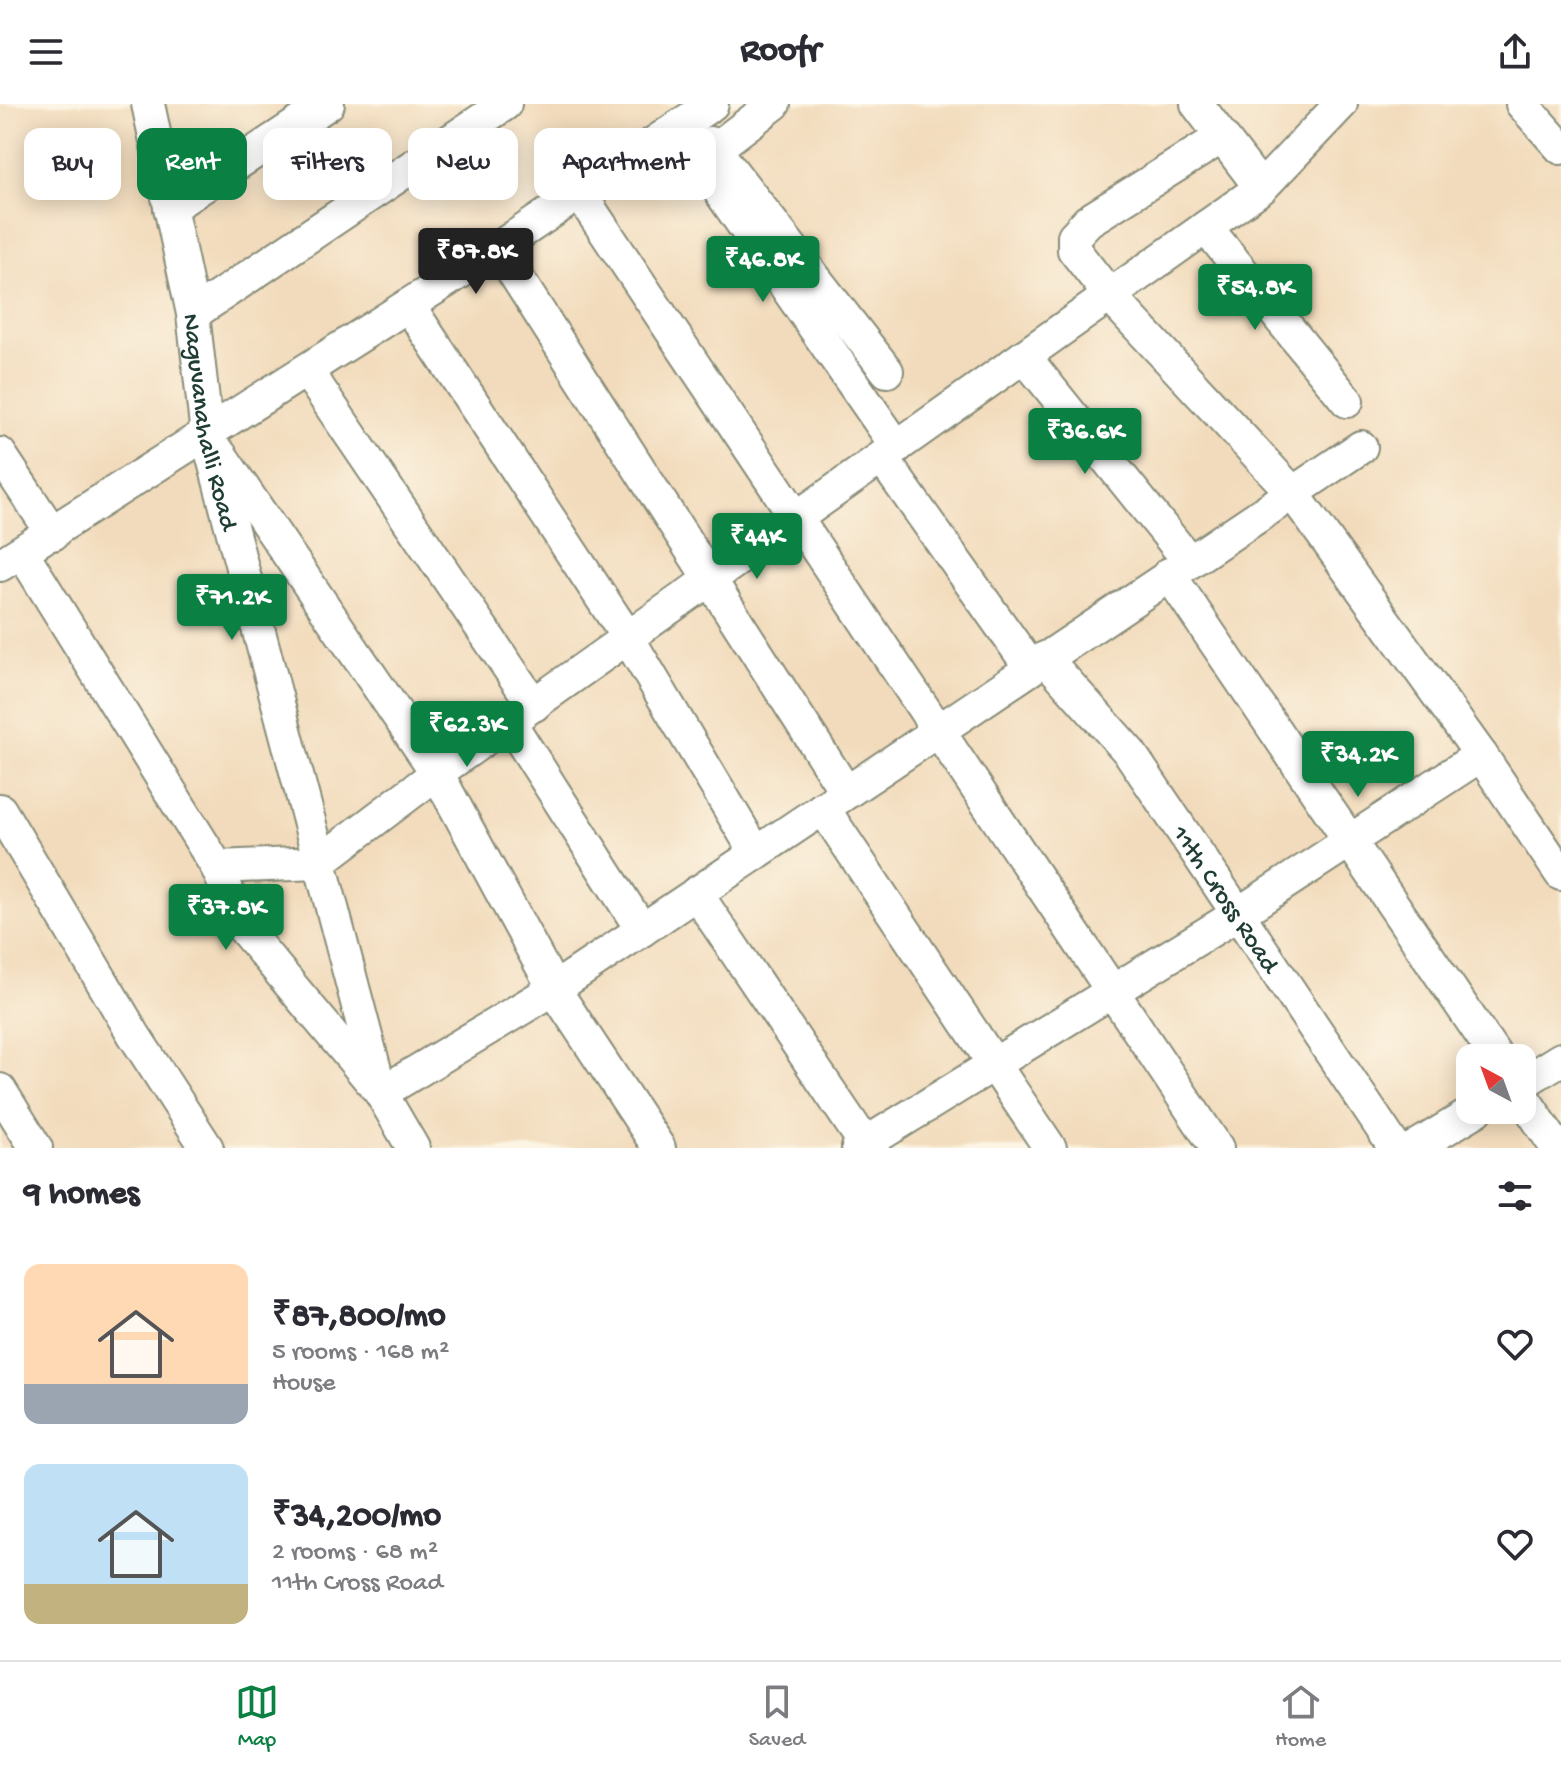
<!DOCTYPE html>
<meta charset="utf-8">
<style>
:root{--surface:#fff;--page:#f2f2f3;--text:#2b2b33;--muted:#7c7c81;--line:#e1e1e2;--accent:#0b8043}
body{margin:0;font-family:"Gochi Hand",sans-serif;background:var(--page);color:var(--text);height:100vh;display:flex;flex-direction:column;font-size:30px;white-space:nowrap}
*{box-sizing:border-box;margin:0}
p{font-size:26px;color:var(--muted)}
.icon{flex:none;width:44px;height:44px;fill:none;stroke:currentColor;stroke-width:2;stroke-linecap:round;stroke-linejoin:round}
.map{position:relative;height:1044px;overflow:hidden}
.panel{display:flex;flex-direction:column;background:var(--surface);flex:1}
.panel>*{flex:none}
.top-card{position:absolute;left:24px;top:24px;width:800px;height:72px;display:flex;gap:16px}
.needle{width:52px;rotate:319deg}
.buttons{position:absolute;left:1456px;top:940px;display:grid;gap:16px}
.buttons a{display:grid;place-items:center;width:80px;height:80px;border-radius:16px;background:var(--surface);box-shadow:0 4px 20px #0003;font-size:40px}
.price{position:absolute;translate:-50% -68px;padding:0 18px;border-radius:8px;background:var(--accent);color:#fff;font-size:26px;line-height:52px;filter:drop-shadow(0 2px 4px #0008)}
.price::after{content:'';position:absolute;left:50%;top:48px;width:24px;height:18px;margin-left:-12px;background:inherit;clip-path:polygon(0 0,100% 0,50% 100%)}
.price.current{background:#222;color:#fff}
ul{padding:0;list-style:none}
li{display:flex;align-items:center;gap:24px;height:200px;padding:0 24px}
li span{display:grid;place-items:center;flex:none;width:224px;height:160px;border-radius:16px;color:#555}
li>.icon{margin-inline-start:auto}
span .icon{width:96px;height:96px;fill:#fffc;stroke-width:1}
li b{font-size:34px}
h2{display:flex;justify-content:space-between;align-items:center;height:96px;padding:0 24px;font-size:34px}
.chip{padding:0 28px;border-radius:16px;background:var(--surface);box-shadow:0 4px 20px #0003;font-size:28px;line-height:72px}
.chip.current{background:var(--accent);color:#fff}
header{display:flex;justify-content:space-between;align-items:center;height:104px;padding:0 24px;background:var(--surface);font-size:36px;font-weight:700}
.dock{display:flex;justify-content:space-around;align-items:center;height:112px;border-top:2px solid var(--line);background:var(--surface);font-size:22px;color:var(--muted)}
.dock a{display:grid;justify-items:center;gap:4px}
.dock .current{color:var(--accent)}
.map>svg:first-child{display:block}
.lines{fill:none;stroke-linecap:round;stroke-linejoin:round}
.minor-casing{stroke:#888c78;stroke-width:36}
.minor{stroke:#fff;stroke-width:32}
.labels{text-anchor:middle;stroke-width:7;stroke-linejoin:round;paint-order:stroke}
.street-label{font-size:26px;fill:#1f3d34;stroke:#fcf5e5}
</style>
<header><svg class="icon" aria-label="menu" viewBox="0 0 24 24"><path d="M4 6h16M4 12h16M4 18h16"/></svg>Roofr<svg class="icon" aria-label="share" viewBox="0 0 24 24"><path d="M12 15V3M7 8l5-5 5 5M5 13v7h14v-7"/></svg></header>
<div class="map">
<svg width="1561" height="1044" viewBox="0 0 1561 1044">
<rect width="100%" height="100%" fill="#fcf5e5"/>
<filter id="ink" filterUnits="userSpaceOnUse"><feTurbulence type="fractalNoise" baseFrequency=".0125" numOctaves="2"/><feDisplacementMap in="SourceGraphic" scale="16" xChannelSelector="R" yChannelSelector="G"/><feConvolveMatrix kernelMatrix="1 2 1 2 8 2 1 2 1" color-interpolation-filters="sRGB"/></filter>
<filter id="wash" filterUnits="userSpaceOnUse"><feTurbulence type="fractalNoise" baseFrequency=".006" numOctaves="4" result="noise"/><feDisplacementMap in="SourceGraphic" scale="32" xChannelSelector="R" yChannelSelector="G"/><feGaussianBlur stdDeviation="1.8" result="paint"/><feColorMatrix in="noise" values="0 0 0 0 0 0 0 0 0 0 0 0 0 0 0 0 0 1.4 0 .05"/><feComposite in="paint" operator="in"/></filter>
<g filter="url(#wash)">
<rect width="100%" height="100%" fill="#f2dbbc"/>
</g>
<g filter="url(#ink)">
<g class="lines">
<!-- minor casing -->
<g class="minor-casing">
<g id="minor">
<path id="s1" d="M148 0 193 210 207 331 381 989 413 1044"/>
<path d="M1197 0 1261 84"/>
<path d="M1522 0 1561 44"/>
<path d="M676 24 897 343"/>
<path d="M1222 33 1088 117 1074 132V146L1110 192 1292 388 1481 651 1561 770"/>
<path d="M710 39 887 267"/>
<path d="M715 45 774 0"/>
<path d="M580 90 1217 1044"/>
<path d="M170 104 328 0"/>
<path d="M1206 123 1347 297"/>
<path d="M498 144 846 688"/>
<path d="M409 202 628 534 756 749"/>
<path d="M193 210 505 0"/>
<path d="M1024 252 1189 457"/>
<path d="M307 267 534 601"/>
<path d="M0 350 53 430"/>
<path d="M220 350 437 669 554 885 659 1044"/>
<path d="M882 354 1031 564"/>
<path d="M22 448 217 763 243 824 381 989 554 885 1361 343"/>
<path d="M0 461 498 144 712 0"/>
<path d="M1169 470 1497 954"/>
<path id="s2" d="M1045 554 1130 649 1395 1044"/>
<path d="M510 619 642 826"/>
<path d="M823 704 1050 1044"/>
<path d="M0 706 134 931 207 1044"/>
<path d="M217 763 318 759 437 669 1261 84 1341 0"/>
<path d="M696 789 868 1044"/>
<path d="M1522 979 1561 955"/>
<path d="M0 986 36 1044"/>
<path d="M1522 992 1557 1044"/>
<path d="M858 1044 1238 810 1481 651"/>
<path d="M1414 1044 1477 1006"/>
</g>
</g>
<!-- minor -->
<use href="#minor" class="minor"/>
</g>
</g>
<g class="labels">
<!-- street labels -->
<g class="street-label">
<text dy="9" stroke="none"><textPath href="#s1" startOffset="324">Naguvanahalli Road</textPath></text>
<text dy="9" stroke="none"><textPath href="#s2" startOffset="302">11th Cross Road</textPath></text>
</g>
</g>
</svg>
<div class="buttons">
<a><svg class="needle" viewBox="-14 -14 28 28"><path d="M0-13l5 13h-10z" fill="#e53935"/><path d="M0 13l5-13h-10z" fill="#7c7c81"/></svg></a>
</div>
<b class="price current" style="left:476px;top:192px">₹87.8K</b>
<b class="price" style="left:763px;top:200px">₹46.8K</b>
<b class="price" style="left:1255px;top:228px">₹54.8K</b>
<b class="price" style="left:1085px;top:372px">₹36.6K</b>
<b class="price" style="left:757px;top:477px">₹44K</b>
<b class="price" style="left:232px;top:538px">₹71.2K</b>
<b class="price" style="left:467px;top:665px">₹62.3K</b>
<b class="price" style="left:1358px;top:695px">₹34.2K</b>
<b class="price" style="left:226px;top:848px">₹37.8K</b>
<div class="top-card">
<a class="chip">Buy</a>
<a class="chip current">Rent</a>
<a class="chip">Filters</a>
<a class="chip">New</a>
<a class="chip">Apartment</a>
</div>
</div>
<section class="panel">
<h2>9 homes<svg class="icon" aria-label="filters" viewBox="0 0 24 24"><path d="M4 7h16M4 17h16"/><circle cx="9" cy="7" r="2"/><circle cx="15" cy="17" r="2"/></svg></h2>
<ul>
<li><span style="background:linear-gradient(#ffd9b3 75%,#9aa5b1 0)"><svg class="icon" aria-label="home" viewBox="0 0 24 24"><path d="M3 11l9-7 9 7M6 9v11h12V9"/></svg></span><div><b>₹87,800/mo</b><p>5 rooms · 168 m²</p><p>House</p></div><svg class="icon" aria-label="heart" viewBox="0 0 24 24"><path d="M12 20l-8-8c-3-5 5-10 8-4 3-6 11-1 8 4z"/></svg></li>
<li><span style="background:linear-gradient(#bfe0f5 75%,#c2b280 0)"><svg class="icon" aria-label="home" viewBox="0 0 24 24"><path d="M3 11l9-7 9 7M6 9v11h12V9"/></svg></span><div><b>₹34,200/mo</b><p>2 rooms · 68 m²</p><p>11th Cross Road</p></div><svg class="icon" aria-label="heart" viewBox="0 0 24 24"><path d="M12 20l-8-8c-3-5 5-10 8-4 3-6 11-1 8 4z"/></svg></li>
</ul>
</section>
<nav class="dock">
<a class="current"><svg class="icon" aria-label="map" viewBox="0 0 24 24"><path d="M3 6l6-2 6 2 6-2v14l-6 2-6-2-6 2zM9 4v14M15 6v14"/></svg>Map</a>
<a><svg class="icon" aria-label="saved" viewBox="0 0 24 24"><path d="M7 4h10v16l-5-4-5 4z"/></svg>Saved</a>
<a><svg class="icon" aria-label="home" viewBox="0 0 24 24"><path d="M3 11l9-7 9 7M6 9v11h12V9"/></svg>Home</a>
</nav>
